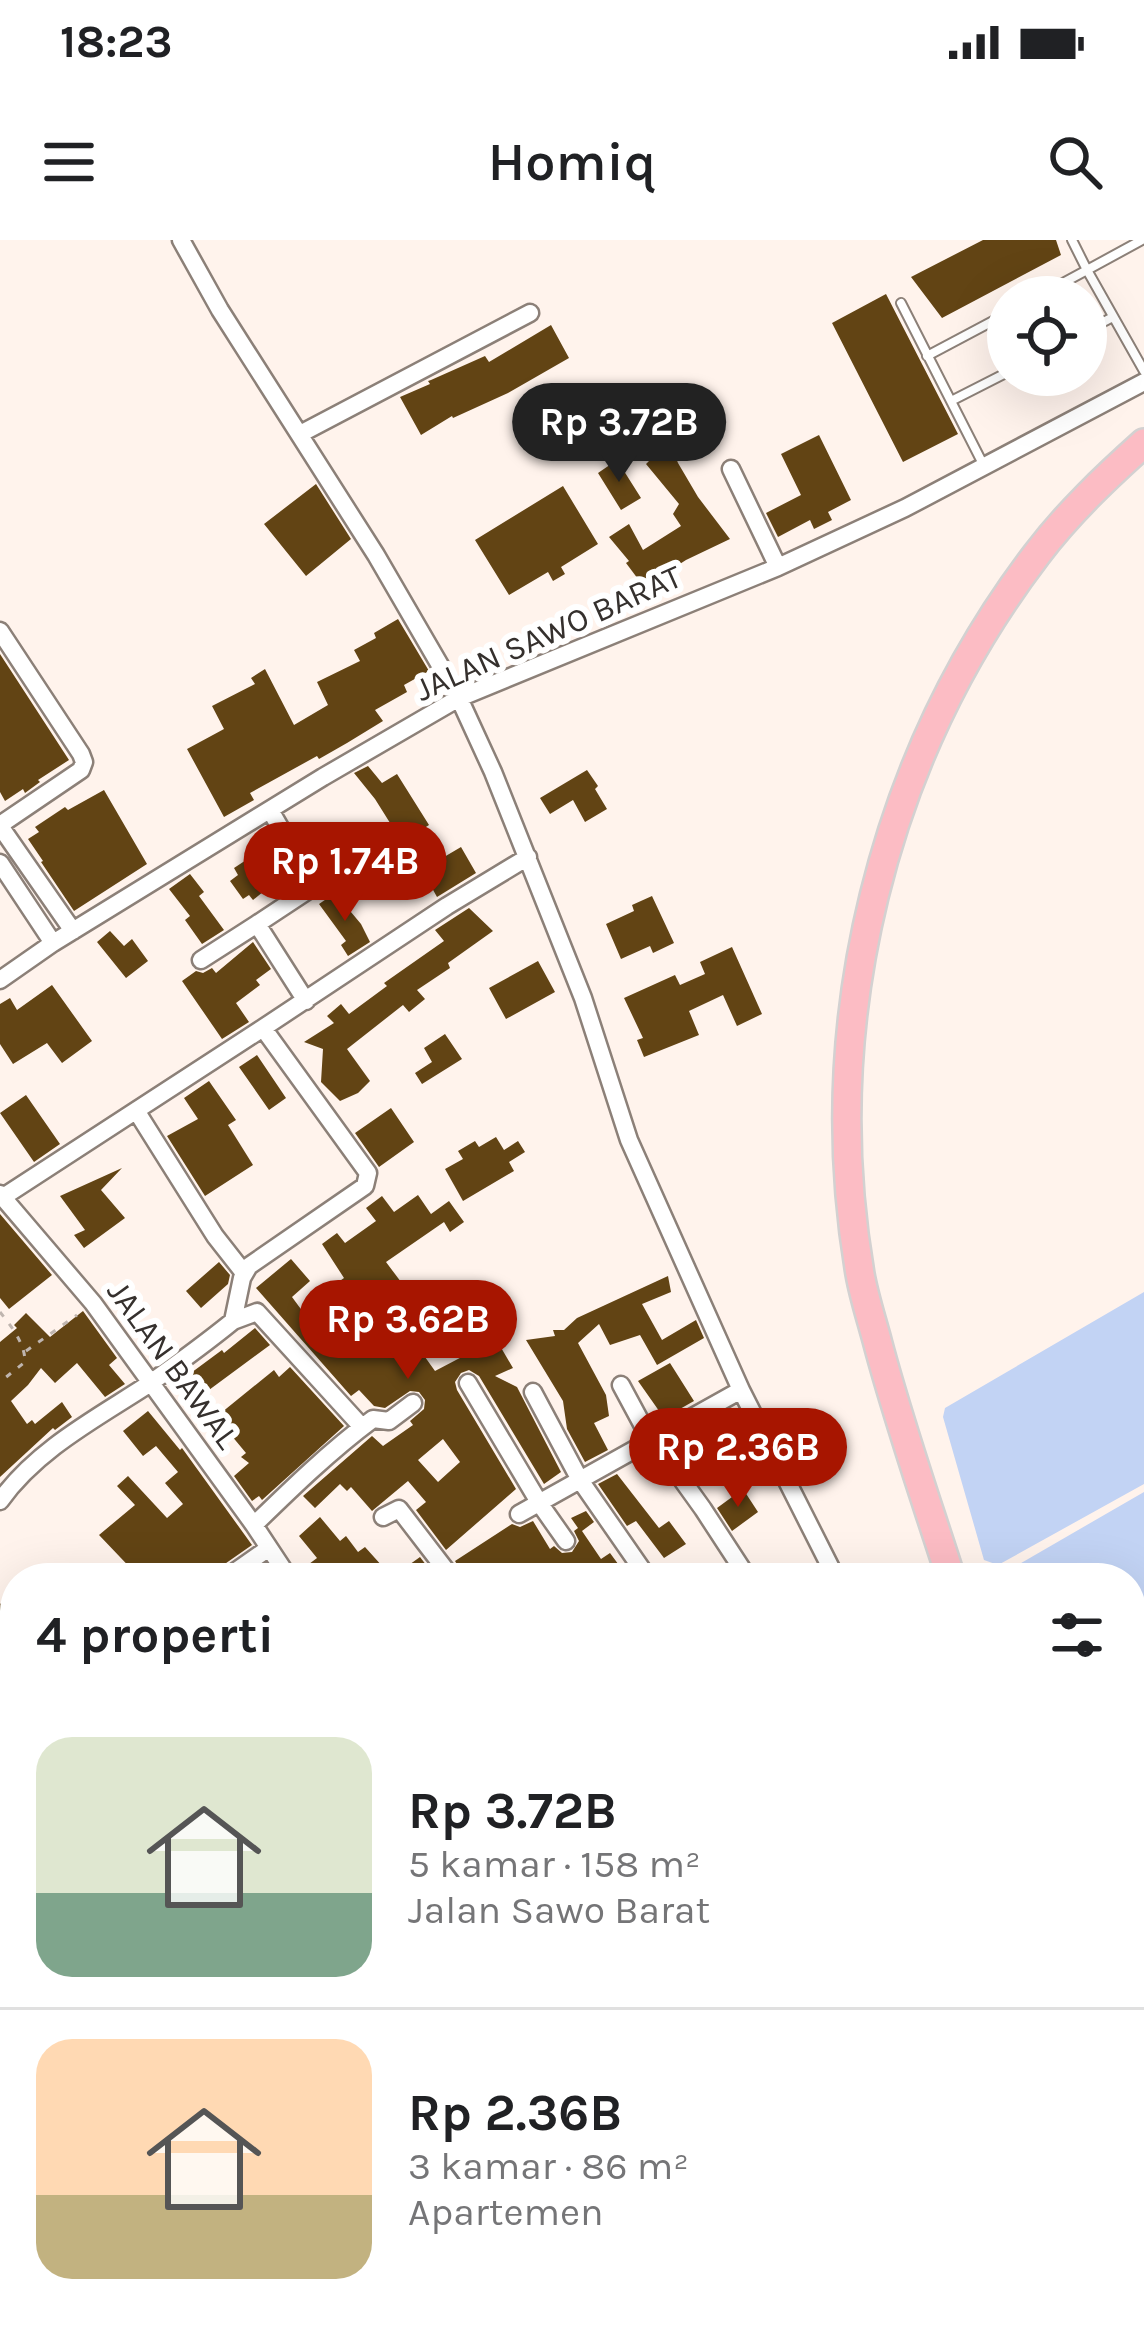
<!DOCTYPE html>
<html lang="id">
<meta charset="utf-8">
<style>
:root{--surface:#fff;--page:#f6f6f6;--text:#202124;--muted:#757577;--line:#e0e0e0;--accent:#a71500}
body{margin:0;font-family:Karla,sans-serif;background:var(--page);color:var(--text);height:100vh;display:flex;flex-direction:column;font-size:45px;white-space:nowrap}
*{box-sizing:border-box;margin:0}
p{font-size:39px;color:var(--muted)}
.icon{flex:none;width:66px;height:66px;fill:none;stroke:currentColor;stroke-width:2;stroke-linecap:round;stroke-linejoin:round}
.map{position:relative;flex:1;overflow:hidden}
.side{position:absolute;left:0px;top:1323px;width:1146px;height:768px;display:flex;flex-direction:column;background:var(--surface);border-radius:48px 48px 0 0;box-shadow:0 12px 48px #0002}
.side>*{flex:none}
.controls{position:absolute;left:987px;top:36px;display:grid;gap:24px}
.controls a{display:grid;place-items:center;width:120px;height:120px;border-radius:50%;background:var(--surface);box-shadow:0 12px 48px #0002;font-size:60px}
.price{position:absolute;translate:-50% -102px;padding:0 27px;border-radius:42px;background:var(--accent);color:#fff;font-size:39px;line-height:78px;filter:drop-shadow(0 3px 6px #0008)}
.price::after{content:'';position:absolute;left:50%;top:72px;width:36px;height:27px;margin-left:-18px;background:inherit;clip-path:polygon(0 0,100% 0,50% 100%)}
.price.on{background:#222;color:#fff}
ul{padding:0;list-style:none}
li{display:flex;align-items:center;gap:36px;height:300px;padding:0 36px}
li+li{border-top:3px solid var(--line)}
li span{display:grid;place-items:center;flex:none;width:336px;height:240px;border-radius:36px;color:#555}
li>.icon{margin-inline-start:auto}
span .icon{width:144px;height:144px;fill:#fffc;stroke-width:1}
li b{font-size:51px}
h2{display:flex;justify-content:space-between;align-items:center;height:144px;padding:0 36px;font-size:51px}
.status{display:flex;justify-content:space-between;align-items:center;height:84px;padding:0 60px;background:var(--surface);direction:ltr}
.status svg{height:33px;fill:currentColor}
header{display:flex;justify-content:space-between;align-items:center;height:156px;padding:0 36px;background:var(--surface);font-size:54px;font-weight:600}
.map>svg:first-child{display:block}
.water{fill:#c2d3f4}
.building{fill:#624414;fill-rule:evenodd}
.lines{fill:none;stroke-linecap:round;stroke-linejoin:round}
.service-casing{stroke:#8c8078;stroke-width:12}
.minor-casing{stroke:#8c8078;stroke-width:21}
.trunk-casing{stroke:#d3d1d1;stroke-width:32}
.path{stroke:#bfb5af;stroke-width:3;stroke-dasharray:6 9;stroke-linecap:butt}
.service{stroke:#fff;stroke-width:8}
.minor{stroke:#fff;stroke-width:16}
.trunk{stroke:#fcbcc4;stroke-width:27}
.labels{text-anchor:middle;stroke-width:12;stroke-linejoin:round;paint-order:stroke}
.street-label{font-size:33px;fill:#35302d;stroke:#fff}
</style>
<div class="status"><b>18:23</b><svg viewBox="0 0 49 12"><path d="M0 12V9h3v3zM5 12V6h3v6zM10 12V3h3v9zM15 12V0h3v12zM26 1h20v11H26zM47 4h2v5h-2z"/></svg></div>
<header><svg class="icon" aria-label="menu" viewBox="0 0 24 24"><path d="M4 6h16M4 12h16M4 18h16"/></svg>Homiq<svg class="icon" aria-label="search" viewBox="0 0 24 24"><circle cx="10" cy="10" r="6"/><path d="M15 15l6 6"/></svg></header>
<div class="map">
<svg width="1144" height="2091" viewBox="0 0 1144 2091">
<rect width="100%" height="100%" fill="#fff3ec"/>
<!-- water -->
<path class="water" d="M1144 1052V1244L998 1325 984 1320 943 1177 945 1168Z
M1144 1252V1373L1131 1380V1338H995Z
M1144 1384V1505L1131 1512V1391Z
M1144 1515V1630L1131 1640V1522Z
M1144 1650V1819L1131 1777V1660Z"/>
<!-- building -->
<path class="building" d="M983 0H1056L1061 15 942 78 911 37Z
M886 54 958 194 903 222 832 83Z
M551 85 569 118 508 153 453 178 452 176 421 195 400 157 430 144 428 141 431 140 485 116 489 122Z
M819 195 851 260 828 272 832 280 814 289 810 280 778 297 766 273 801 255 781 214Z
M668 198 678 223 698 257 730 299 686 320 644 347 626 323 629 321 609 297 629 284 643 310 681 286 673 274 679 264 646 224 649 221 645 210Z
M617 220 641 258 621 270 598 233Z
M316 244 351 299 306 336 264 284Z
M563 246 598 304 561 327 565 334 553 341 548 332 509 355 475 300Z
M398 379 429 431 404 445 407 452 375 470 383 481 347 503 319 519 317 516 250 553 254 560 224 577 187 509 224 489 212 466 255 444 251 438 265 429 294 485 328 465 317 442 360 421 354 410 376 398 374 393Z
M0 414 69 520 38 540 40 542 25 553 23 549 5 561 0 552Z
M368 526 382 543 397 534 429 585 402 602 375 559 354 533Z
M587 530 598 546 595 549 607 569 585 582 573 560 550 574 540 558Z
M104 550 147 624 74 671 41 622 43 621 28 599 39 592 35 587 65 567 68 570Z
M269 605 293 637 273 652 269 647 253 660 249 655 243 659 230 641 238 635 234 628Z
M461 607 476 633 437 657 422 630Z
M190 634 204 652 199 656 224 690 202 704 185 680 190 676 169 649Z
M335 653 361 684 370 702 348 716 341 705 346 701 319 664Z
M652 656 674 703 653 713 650 706 621 719 606 684 634 671 632 665Z
M469 668 493 691 448 723 450 728 417 750 425 759 409 772 403 765 347 809 370 841 358 853 340 861 321 842 323 809 304 802 334 783 327 776 341 764 349 774 387 746 384 743 444 701 435 690Z
M110 691 124 706 132 699 148 721 126 738 97 702Z
M253 702 271 729 256 740 260 745 236 763 249 782 222 799 182 741 196 731 203 733 212 728 216 733Z
M732 707 762 774 737 786 723 755 689 771 699 795 644 817 637 800 643 798 624 758 675 735 680 745 705 734 700 722Z
M538 721 555 752 506 779 489 748Z
M52 745 92 801 62 823 47 803 13 824 0 804V764L10 758 17 770Z
M445 794 462 819 422 844 415 833 432 822 424 808Z
M257 815 286 858 269 870 239 827Z
M209 841 236 880 228 885 253 925 205 956 167 896 198 879 184 858Z
M26 855 60 904 34 922 0 873Z
M391 868 414 902 379 927 355 893Z
M496 897 504 910 518 901 525 912 509 922 514 931 463 961 445 929 463 919 458 911 475 901 479 907Z
M122 928 101 950 125 978 84 1008 74 995 85 990 60 956Z
M418 955 431 974 449 961 464 982 450 992 444 982 386 1022 410 1054 390 1068 435 1131 496 1099 513 1128 495 1136 517 1147 561 1232 544 1244 479 1136 469 1130 461 1133 455 1142 457 1150 516 1249 446 1310 416 1270 426 1262 408 1241 372 1271 351 1247 347 1251 340 1244 315 1268 303 1256 372 1196 383 1206 413 1185 410 1181 424 1169 425 1160 419 1152 410 1151 385 1168 374 1166 359 1150 351 1156 256 1048 291 1019 310 1041 292 1057 317 1091 338 1073 324 1052 344 1038 322 1004 337 993 345 1003 376 981 366 968 382 956 394 972ZM443 1199 460 1222 438 1242 418 1220Z
M0 974 52 1035 9 1069 0 1058Z
M219 1022 230 1035 228 1044 201 1068 186 1051Z
M668 1036 671 1052 642 1064 662 1100 696 1080 704 1098 657 1125 640 1095 610 1105 599 1084 578 1103 606 1155 609 1176 594 1183 608 1210 585 1222 567 1189 563 1161 526 1100 555 1096 553 1090H564L577 1078Z
M83 1071 117 1118 109 1125 125 1144 105 1157 77 1123 55 1143 41 1128 28 1145 11 1161 27 1184 32 1180 35 1184 62 1162 72 1177 55 1190 53 1188 0 1237V1102L17 1088 14 1085 26 1073 50 1097Z
M255 1088 270 1105 190 1164 176 1144 222 1110 224 1113Z
M670 1123 694 1161 664 1178 638 1141Z
M290 1127 344 1186 262 1260 259 1256 252 1261 234 1236 249 1223 241 1217 246 1213 216 1177 274 1130 279 1137Z
M148 1171 180 1210 182 1208 252 1305 219 1328 213 1338H140L99 1295 135 1265 117 1246 128 1236 167 1278 183 1264 165 1243 178 1232 156 1206 143 1216 123 1191Z
M702 1196 725 1229 701 1245 679 1212Z
M617 1234 659 1288 669 1281 686 1304 664 1318 636 1281 627 1286 598 1244Z
M743 1249 758 1272 732 1291 717 1268Z
M586 1271 594 1282 582 1291 601 1319 610 1313 624 1332 616 1338H525L515 1323 494 1338H465L455 1321 512 1284 520 1287 533 1281 550 1309 554 1306 562 1313 572 1312 579 1301 574 1291 578 1288 571 1278Z
M320 1277 340 1301 346 1296 358 1312 365 1307 392 1337 420 1317 436 1338H319L309 1324 317 1318 299 1296Z
M15 1351V1418L0 1409V1364Z
M0 1440 15 1449V1686L0 1699Z
M0 1894 15 1903V2061L0 2068Z
M27 2076H81L90 2091H11L22 2084Z
M215 2076H276L284 2091H226Z
M324 2076H337L341 2082 348 2076H407L417 2091H312L310 2086Z
M663 2076H735L716 2091H670Z"/>
<g class="lines">
<!-- service casing -->
<g class="service-casing">
<path id="service" d="M1142 0 1087 30 1144 131
M1037 57 1087 30 1072 0
M901 63 984 226
M1086 91 1111 78
M927 116 1008 73
M953 160 1008 132"/>
</g>
<!-- minor casing -->
<g class="minor-casing">
<path id="minor" d="M181 0 220 70 376 315 459 458 493 532 583 758 629 900 741 1150 519 1274
M300 194 530 73
M731 229 778 327
M0 391 81 514 84 522 81 530 0 585
M270 570 312 643 310 649 257 684 306 761
M0 586 73 691
M0 623 53 703
M201 720 257 684
M0 740 53 703 323 537 459 458 778 327 905 268 1144 142
M137 872 215 996 244 1033
M0 954 93 1063 254 1285 289 1338
M3 957 263 788
M233 1081 257 1072 362 1187
M468 1143 540 1264 566 1301
M621 1145 642 1184 703 1269 748 1338
M741 1150 836 1338
M533 1152 580 1240 648 1338
M0 1261C37 1209 97 1178 149 1144 177 1124 206 1103 233 1081L242 1038 249 1026 365 946 368 933 263 788 447 666 528 617
M383 1277 399 1269 452 1338
M254 1285C292 1248 330 1211 373 1179L389 1181 413 1163
M226 1338 269 1308
M0 1421 15 1437
M0 1876 15 1891
M148 2076 157 2091
M289 2076 299 2091
M648 2076 657 2091
M0 2083 15 2074
M448 2091 463 2076
M599 2091 619 2076"/>
</g>
<!-- trunk casing -->
<g class="trunk-casing">
<path id="trunk" d="M951 1338C926 1260 899 1183 878 1104 872 1081 864 1057 860 1034 817 782 882 517 1037 314 1068 273 1106 237 1144 203
M1131 1892 1144 1934"/>
</g>
<!-- path -->
<path class="path" d="M0 1072C11 1086 25 1103 25 1122L0 1142
M26 1111 77 1075"/>
<!-- service -->
<use href="#service" class="service"/>
<!-- minor -->
<use href="#minor" class="minor"/>
<!-- trunk -->
<use href="#trunk" class="trunk"/>
</g>
<g class="labels">
<!-- street labels -->
<g class="street-label">
<text transform="translate(548 392) rotate(-24)" y="12">JALAN SAWO BARAT</text>
<text transform="translate(174 1124) rotate(54)" y="12">JALAN BAWAL</text>
</g>
</g>
</svg>
<div class="controls">
<a><svg class="icon" aria-label="locate" viewBox="0 0 24 24"><circle cx="12" cy="12" r="6"/><path d="M12 2v4M12 18v4M2 12h4M18 12h4"/></svg></a>
</div>
<b class="price on" style="left:619px;top:245px">Rp 3.72B</b>
<b class="price" style="left:345px;top:684px">Rp 1.74B</b>
<b class="price" style="left:408px;top:1142px">Rp 3.62B</b>
<b class="price" style="left:738px;top:1270px">Rp 2.36B</b>
<section class="side">
<h2>4 properti<svg class="icon" aria-label="filters" viewBox="0 0 24 24"><path d="M4 7h16M4 17h16"/><circle cx="9" cy="7" r="2"/><circle cx="15" cy="17" r="2"/></svg></h2>
<ul>
<li><span style="background:linear-gradient(#dfe7d0 65%,#7fa58c 0)"><svg class="icon" aria-label="home" viewBox="0 0 24 24"><path d="M3 11l9-7 9 7M6 9v11h12V9"/></svg></span><div><b>Rp 3.72B</b><p>5 kamar · 158 m²</p><p>Jalan Sawo Barat</p></div></li>
<li><span style="background:linear-gradient(#ffd9b3 65%,#c2b280 0)"><svg class="icon" aria-label="home" viewBox="0 0 24 24"><path d="M3 11l9-7 9 7M6 9v11h12V9"/></svg></span><div><b>Rp 2.36B</b><p>3 kamar · 86 m²</p><p>Apartemen</p></div></li>
</ul>
</section>
</div>
